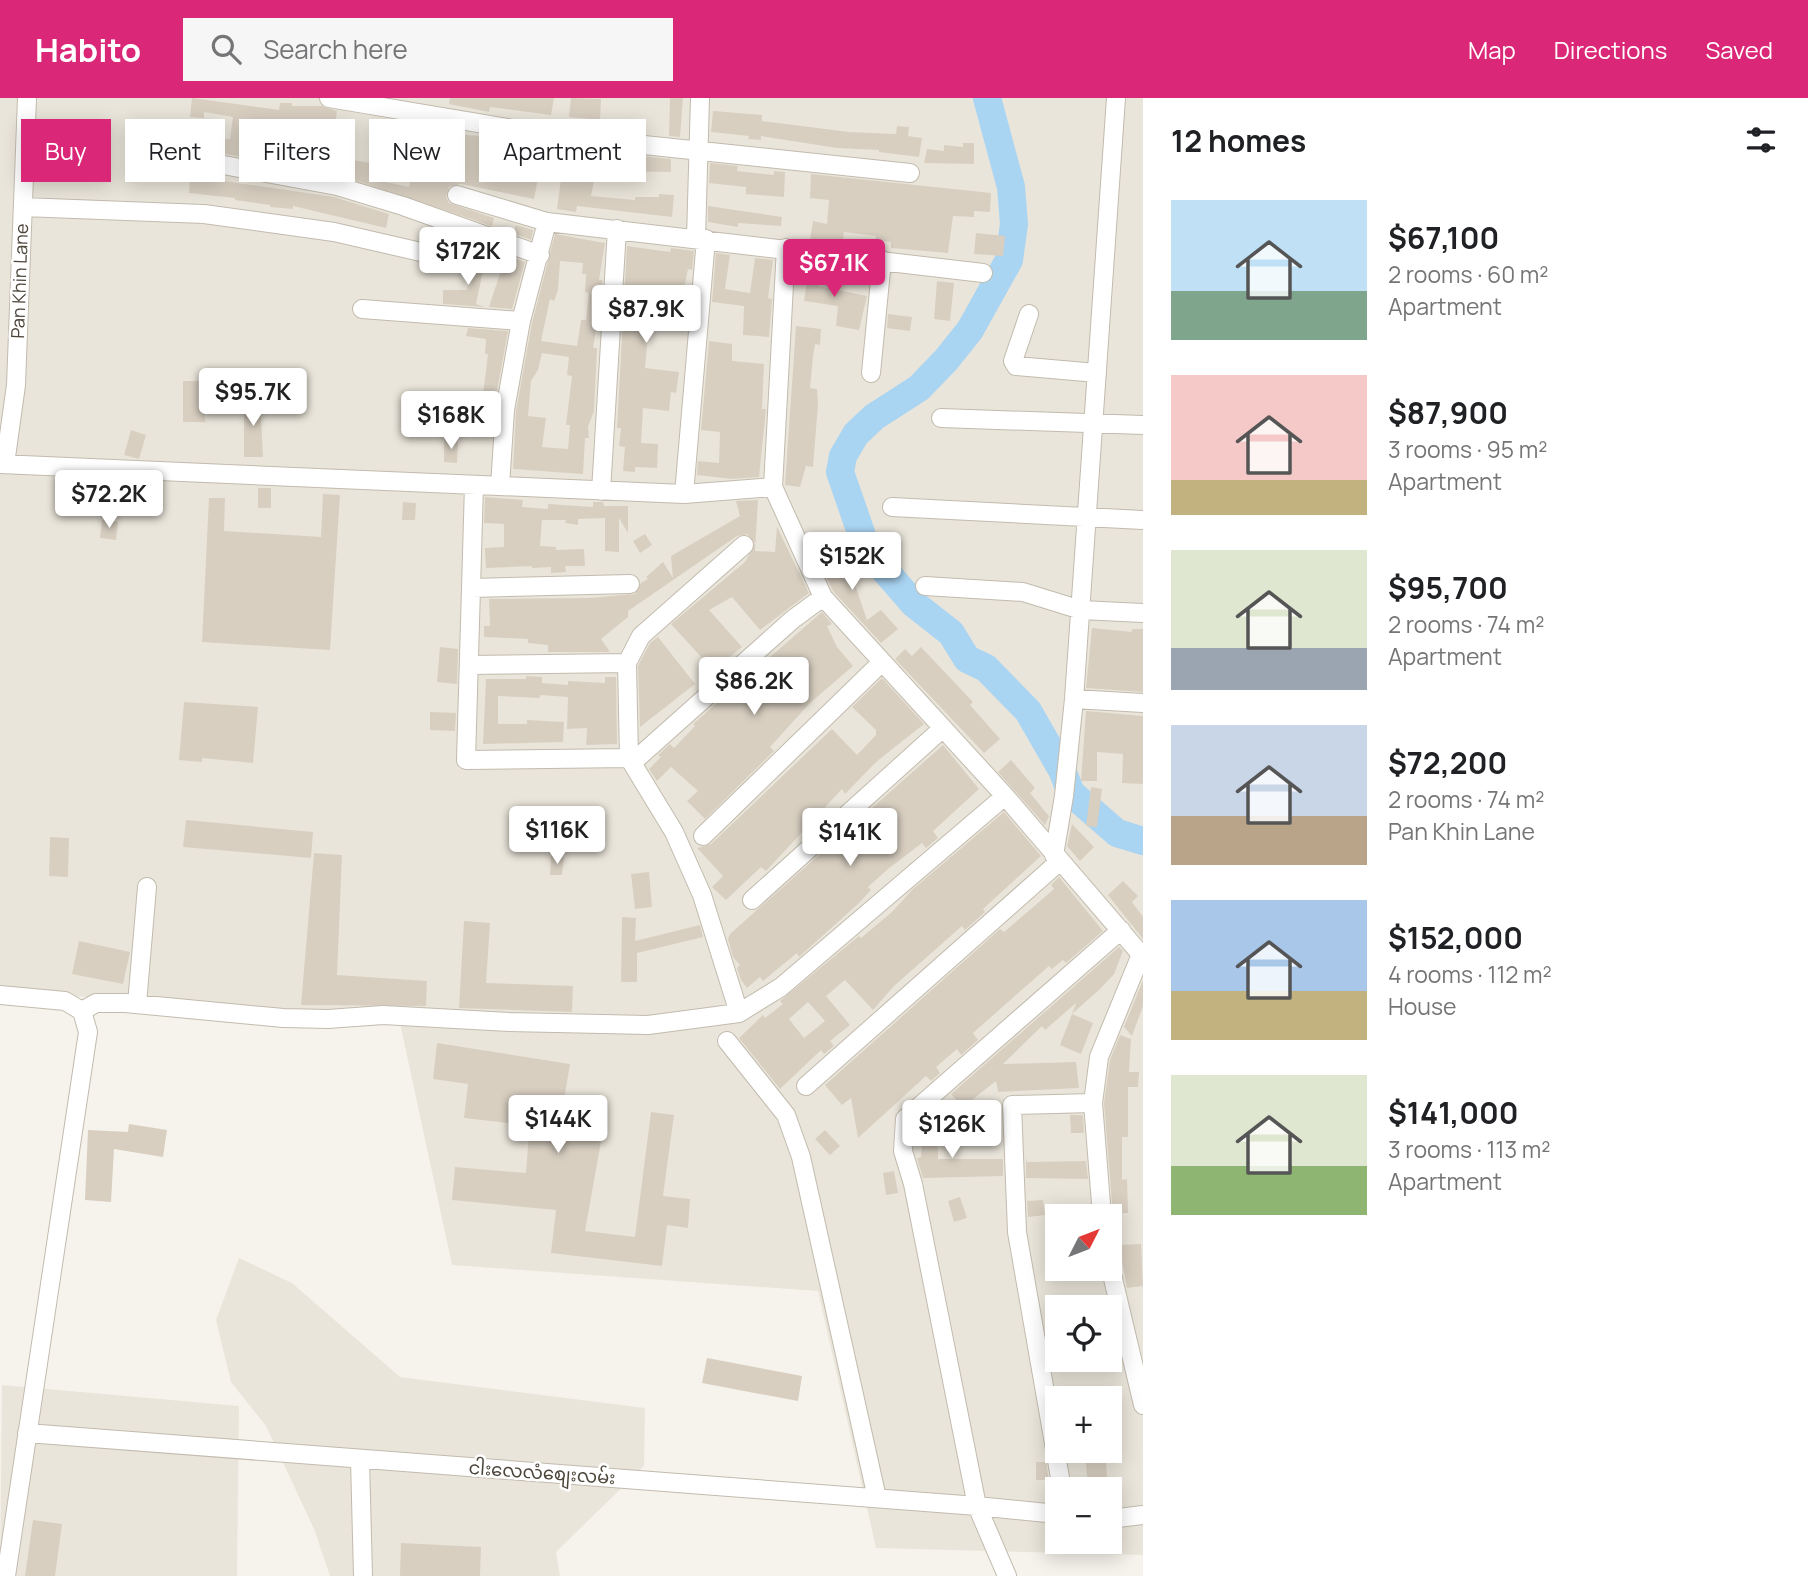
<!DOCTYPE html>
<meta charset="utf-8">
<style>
:root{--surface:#fff;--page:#f6f6f6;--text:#202124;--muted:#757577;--accent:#db2777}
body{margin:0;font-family:Manrope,"Noto Sans Myanmar",sans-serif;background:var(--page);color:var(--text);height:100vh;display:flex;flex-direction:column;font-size:26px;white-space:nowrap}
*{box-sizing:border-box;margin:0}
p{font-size:23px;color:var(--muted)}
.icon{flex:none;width:38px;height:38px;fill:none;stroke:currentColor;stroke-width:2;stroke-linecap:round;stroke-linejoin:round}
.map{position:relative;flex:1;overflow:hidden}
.details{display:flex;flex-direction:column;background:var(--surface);width:665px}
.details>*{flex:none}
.guide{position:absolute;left:21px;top:21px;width:665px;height:63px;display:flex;gap:14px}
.needle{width:46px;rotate:48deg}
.buttons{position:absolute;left:1045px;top:1106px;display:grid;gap:14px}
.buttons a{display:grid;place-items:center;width:77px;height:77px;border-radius:0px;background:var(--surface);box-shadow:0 4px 18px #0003;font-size:35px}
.price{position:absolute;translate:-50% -60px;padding:0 16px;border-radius:7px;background:#fff;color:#222;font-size:23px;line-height:46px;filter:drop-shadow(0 2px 4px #0008)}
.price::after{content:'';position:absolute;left:50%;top:42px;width:21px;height:16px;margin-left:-10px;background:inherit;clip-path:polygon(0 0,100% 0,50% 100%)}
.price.current{background:var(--accent);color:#fff}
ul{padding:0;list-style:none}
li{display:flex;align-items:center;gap:21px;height:175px;padding:0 28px}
li span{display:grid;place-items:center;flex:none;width:196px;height:140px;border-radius:0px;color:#555}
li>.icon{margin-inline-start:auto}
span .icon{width:84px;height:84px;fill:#fffc;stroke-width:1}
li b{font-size:30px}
h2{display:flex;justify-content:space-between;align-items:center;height:84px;padding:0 28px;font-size:30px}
.chip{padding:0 24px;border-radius:0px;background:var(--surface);box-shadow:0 4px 18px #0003;font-size:24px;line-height:63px}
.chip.current{background:var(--accent);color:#fff}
header{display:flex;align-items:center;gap:42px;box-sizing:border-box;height:98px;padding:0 35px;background:var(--accent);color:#fff}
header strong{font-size:33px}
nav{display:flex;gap:38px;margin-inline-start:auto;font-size:24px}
.search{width:490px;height:63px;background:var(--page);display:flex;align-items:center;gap:18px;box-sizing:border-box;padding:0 24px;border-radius:0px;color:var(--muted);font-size:26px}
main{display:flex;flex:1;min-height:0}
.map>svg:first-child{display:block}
.residential{fill:#eae5da;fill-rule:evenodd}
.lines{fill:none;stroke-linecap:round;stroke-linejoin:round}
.river{stroke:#a9d4f2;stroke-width:28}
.building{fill:#d8cfc1;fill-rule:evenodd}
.minor-casing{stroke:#c2bbae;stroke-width:20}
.minor{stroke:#fff;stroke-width:18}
.labels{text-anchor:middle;stroke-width:5;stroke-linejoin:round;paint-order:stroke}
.street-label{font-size:18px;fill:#4b4439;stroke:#fff}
</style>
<header>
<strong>Habito</strong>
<div class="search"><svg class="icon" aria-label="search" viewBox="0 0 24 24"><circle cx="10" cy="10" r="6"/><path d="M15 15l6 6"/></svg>Search here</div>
<nav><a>Map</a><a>Directions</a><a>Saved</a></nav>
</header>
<main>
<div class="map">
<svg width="1143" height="1478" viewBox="0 0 1143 1478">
<rect width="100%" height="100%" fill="#f6f3ec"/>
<!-- residential -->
<path class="residential" d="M0 0H1143V1457L876 1450 818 1193 452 1167 400 925 0 892ZM1057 1118H1110V1171H1057ZM1057 1209H1110V1262H1057ZM1057 1300H1110V1353H1057ZM1057 1391H1110V1444H1057Z
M239 1160 292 1185 400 1279 645 1310 644 1368 556 1454 560 1478H330L314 1431 266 1328 231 1284 216 1222Z
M2 1287 239 1308 237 1478H0Z"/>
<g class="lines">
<!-- river -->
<path class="river" d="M987 0 1011 89 1014 126 1009 162 970 232 946 262 919 290 874 319 856 336 843 358 840 374 867 452 914 506 951 535 967 561 986 570 1028 613 1062 672 1071 695 1117 735 1143 743"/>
</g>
<!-- building -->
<path class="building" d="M192 0 279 12 280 5H292V8H322L337 13 334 35 312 32 309 66 275 65 220 55 212 57V41H230L233 19 204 14V20L190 19Z
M450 0H554L551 17 490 9 489 14 449 6Z
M571 0 601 1 600 22 569 19Z
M670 0H683L680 39 669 38Z
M713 13 762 17V23L849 34 896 36 897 28 909 29 908 38 922 40 919 59 879 54V52L837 50 761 38V42L748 41 749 38 711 34Z
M397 27H423L440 30 439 35 482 38V41L512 47 544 50 534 101 461 86 449 89 446 99 449 105 494 120 492 128 315 69 317 57 379 66 378 39H397ZM415 57 409 89 386 84 392 59Z
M963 45H974V66L924 65 927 51 944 53V47L963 49Z
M565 51 671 61V74L596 73 591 98 635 102V99H659V96L674 97 672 119 577 108 576 114 557 111Z
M710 65 738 68 737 73 774 77V73L785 74 784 99 746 96V89L709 85Z
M811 76 991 95 990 114 974 113V119L953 118 948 155 891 150V144L876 142V138L844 134 843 141H810L813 123 827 126 829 102 810 100Z
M190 78 334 99 389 116 386 130 293 108V111L270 109V107L235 102V100L189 95Z
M708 108 782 119 781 128 738 125V129L708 124Z
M516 127 533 132 531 142 513 135Z
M976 135 1005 138 1003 158 974 156Z
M555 136 605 145 599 182H602L600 221H598L593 250H597L594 313 588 329 589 340H585L583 376 513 371 516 313 532 225ZM560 163 583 165 582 176H586L585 194 589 195 586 222H581L577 248 541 243 550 201 554 203 558 192ZM542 255 569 259 567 277 572 278 566 327H570L568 351 542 349 546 320 528 318 531 283 538 272Z
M627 148 670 154 671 150 694 153 692 172 688 171 683 196 689 197 687 210 651 204 645 270 679 274 676 295 671 294 669 313 643 310 641 345 658 346 657 370 635 369V374L623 373 625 349 619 348 621 330H617Z
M482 152 487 153 476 206 485 209 443 206V192H467L470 170 478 162Z
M716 155 730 157 725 191 750 195 755 160 773 162 768 200 772 201 769 239 743 237 744 208 712 204Z
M506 157 525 164 512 211 489 209Z
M800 168 821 171 818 188 867 198 859 232 836 228 838 208 804 203 807 181 798 180Z
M937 183 954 185 950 223 934 221Z
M888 216 912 219 910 233 887 230Z
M796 228 821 231 820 247 815 246 813 259 810 290 817 291 818 306 813 369 806 368 800 389 785 387Z
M468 230 508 233 493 315 481 313 488 256H485L486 241 466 238Z
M709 243 732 246V263L764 266 762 311H766L759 379 731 381 697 377 698 363 719 365 720 334 701 332Z
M183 283H205V324H183Z
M244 299H260L263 359H244Z
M131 332 146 337 139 361 124 357Z
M444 341H458L457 365 444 364Z
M57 388 75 390 72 416 55 414Z
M258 390H271V410H258Z
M323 396 340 397 330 552 202 544 209 400H225L224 433 321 439Z
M485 399 523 402 522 409 548 411V406L593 409V404H603L604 408H628V435L619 420V454L605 453V420L578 421V427L565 425 566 422H542L540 448 556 449V452L584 451 585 468H565L566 474 551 475V469L532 470V468L486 470 485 450 504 449V426L484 425Z
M758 402 755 453 775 454 777 429 809 495 760 532 732 499 709 512 742 549 713 572 671 526 745 464 755 445 747 436 737 438 628 513V519L601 541 610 554H548V547L528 545V541L484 539V528H490L489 501 589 500 635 496 641 485 648 481 646 479 663 464 673 480 671 458 740 418 736 403Z
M403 404 416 405 415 422H402Z
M102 422 118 424 116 442 100 440Z
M645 436 652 447 640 455 633 443Z
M841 446 867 522 881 512 898 531 881 545 833 493 815 455Z
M822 514 832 526 827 528 837 549 853 568 810 605 770 649 774 653 705 721 687 703 698 693 671 669 657 683 649 671 661 659 658 657 670 646 674 650 695 628 693 626Z
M1092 530 1132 534V531H1143V594L1086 590Z
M658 539 695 586 640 629 638 568 650 545Z
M440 549 458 551 457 586 437 584Z
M921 549 973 604 970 607 1000 641 984 655 895 561 905 551 912 558Z
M526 578 542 579V585L568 587V583L605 585V579H616L617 646 586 647 587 630 567 631 568 599 541 597 539 600 498 598V626H527V622L564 624 563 644 483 646 486 581H526Z
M882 580 924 626 876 664 845 696 842 691 766 773 761 769 726 802 712 789 723 778 697 750 711 746 832 631 857 657 876 637V632L852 609Z
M184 604 258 609 253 665 202 660V664L179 662Z
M1086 613 1143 618V686L1122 685 1123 656 1097 654V683H1081Z
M430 614 456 615 455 633 430 632Z
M943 647 979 691 933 733 938 740 926 750 922 745 888 771 868 789 871 792 858 806 799 859 797 855 763 883 760 879 747 890 741 882 737 870 740 867 733 859 728 841 730 836Z
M1011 662 1035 690 1030 695 1049 718 1045 727 998 674Z
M1091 689 1102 691 1097 729 1086 728Z
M1004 714 1041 758 983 811 985 814 965 832 962 828 894 888 873 912 845 882 826 898 850 927 830 943 834 948 824 956 821 952 780 991 739 940 763 917 765 920 783 906 780 903 859 838 861 840 892 814 913 791ZM808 904 825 923 804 940 789 921Z
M186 722 313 734 311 760 183 749Z
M1072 726 1094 749 1080 763 1067 748Z
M50 739 69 740 68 779 49 778Z
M314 755 342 757 337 877 427 883 426 908 301 907Z
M551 758 564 759 562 777H550Z
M649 774 652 809 635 811 631 776Z
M1059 779 1103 833 1066 865 1063 862 1052 871 1049 868 973 935 978 942 961 957 957 951 936 969 940 975 931 983 926 978 858 1040 851 1000 842 1007 825 987 1000 831 1004 834 1039 804 1054 791 1051 787Z
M1123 783 1138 798 1132 804 1143 819V841L1108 797Z
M622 819 636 820 635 843 700 827 703 839 637 855V884H621Z
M464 823 490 825 486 885 573 888 572 914 459 910Z
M79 843 130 854 123 886 72 876Z
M1119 849 1123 853 1114 876 1100 891 1072 916 1076 905 1045 932 1042 928 1003 966 1076 964 1079 990 998 994 996 983 963 1009 951 996Z
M1143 882V908L1132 938 1124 929Z
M1072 916 1093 925 1081 956 1060 947Z
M1120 937 1131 941 1129 974H1139L1138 989H1128V1039H1122V1082L1127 1081 1128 1115 1113 1116 1104 1005 1110 962Z
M437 945 570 966 564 1002 607 1010 585 1133 635 1139 651 1014 674 1017 663 1098 690 1101 688 1130 667 1127 662 1168 551 1155 556 1112 452 1102 455 1069 526 1075 529 1035 577 1040 581 1018 535 1010 533 1028 464 1020 468 986 433 981Z
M1070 1017H1083L1084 1035H1071Z
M924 1020 937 1021 938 1061H1003V1078L923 1080 917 1060 921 1059Z
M129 1026 167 1032 163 1059 114 1051 111 1104 85 1102 88 1032 128 1034Z
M825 1032 840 1048 830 1057 815 1041Z
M1026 1061 1027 1064 1086 1063 1088 1081 1026 1080Z
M894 1073 898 1095 886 1097 883 1075Z
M960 1099 967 1120 954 1124 948 1103Z
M1043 1102 1045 1117 1028 1119 1027 1103Z
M1141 1146 1143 1188 1127 1190 1119 1147Z
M707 1260 802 1278 798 1303 702 1285Z
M1105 1353 1108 1391H1088L1085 1354Z
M1036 1364H1046L1049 1382H1036Z
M33 1422 62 1426 55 1478H25Z
M401 1445 481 1449 480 1478H400Z"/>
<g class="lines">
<!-- minor casing -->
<g class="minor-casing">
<path id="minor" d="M329 0 549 37 910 75
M218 66 337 88 403 108 540 157
M457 97 547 124 983 175
M23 109 204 116 334 134 460 163 468 158 476 134
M696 140 700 0
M786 150 773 389 823 499 1005 698 1138 853 1140 859 1099 959 1093 1005 1102 1118
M362 211 521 223
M1029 216 1013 263 1016 268 1097 275
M871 275 882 162
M941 320 1143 327
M0 366 684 396 773 389
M5 366 16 287 27 0
M474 387 466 662 629 660
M500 388 505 312 521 223 547 124
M601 393 617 131
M684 396 706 141
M892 409 1143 422
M925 488 1023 494 1081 512 1143 515
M471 490 630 486
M469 567 627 565
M1074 601 1143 605
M633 664 792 522 823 499
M703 738 882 564
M1054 757 1064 698 1074 601 1116 0
M752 802 943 630
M0 897 65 903 82 913 88 934 6 1478
M137 906 147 789
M82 913 96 905H125L283 920 328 921 383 917 509 924 648 927 739 915 781 889 1005 698
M739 915 702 797 674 734 629 660 627 565 641 538 744 447
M727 943 786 1017 801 1059 877 1400
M806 988 1060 763
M1110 1168 1143 1307
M27 1335 977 1408 1057 1416
M360 1361 363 1478
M1062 1391 1017 1134 1012 1007 1093 1005
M1110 1421 1143 1417
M1007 1478 977 1408 913 1086 903 1053 905 1021 1121 832"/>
</g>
<!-- minor -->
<use href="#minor" class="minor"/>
</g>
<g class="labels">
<!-- street labels -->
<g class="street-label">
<text transform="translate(20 183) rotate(-88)" y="6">Pan Khin Lane</text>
<text transform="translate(542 1375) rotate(4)" y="6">ငါးလေလံစျေးလမ်း</text>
</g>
</g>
</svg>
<div class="buttons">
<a><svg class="needle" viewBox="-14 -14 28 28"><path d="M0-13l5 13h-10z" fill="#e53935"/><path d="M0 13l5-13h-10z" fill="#757577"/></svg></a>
<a><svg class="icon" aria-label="locate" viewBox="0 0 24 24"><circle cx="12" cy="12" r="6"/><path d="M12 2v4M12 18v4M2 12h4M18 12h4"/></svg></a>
<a>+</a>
<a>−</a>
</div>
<b class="price" style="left:468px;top:189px">$172K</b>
<b class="price current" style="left:834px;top:201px">$67.1K</b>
<b class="price" style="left:646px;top:247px">$87.9K</b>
<b class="price" style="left:253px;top:330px">$95.7K</b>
<b class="price" style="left:451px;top:353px">$168K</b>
<b class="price" style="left:109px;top:432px">$72.2K</b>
<b class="price" style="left:852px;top:494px">$152K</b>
<b class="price" style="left:754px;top:619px">$86.2K</b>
<b class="price" style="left:557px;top:768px">$116K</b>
<b class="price" style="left:850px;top:770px">$141K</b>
<b class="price" style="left:558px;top:1057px">$144K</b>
<b class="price" style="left:952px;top:1062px">$126K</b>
<div class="guide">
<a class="chip current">Buy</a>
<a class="chip">Rent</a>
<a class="chip">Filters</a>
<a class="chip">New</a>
<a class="chip">Apartment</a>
</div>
</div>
<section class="details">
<h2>12 homes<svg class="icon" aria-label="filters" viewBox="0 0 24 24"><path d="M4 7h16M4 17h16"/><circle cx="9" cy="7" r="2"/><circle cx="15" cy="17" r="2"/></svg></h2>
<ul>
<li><span style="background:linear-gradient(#bfe0f5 65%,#7fa58c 0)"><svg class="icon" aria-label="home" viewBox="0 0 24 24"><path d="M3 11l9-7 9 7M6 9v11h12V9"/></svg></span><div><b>$67,100</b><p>2 rooms · 60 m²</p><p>Apartment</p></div></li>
<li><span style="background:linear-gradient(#f6c9c9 75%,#c2b280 0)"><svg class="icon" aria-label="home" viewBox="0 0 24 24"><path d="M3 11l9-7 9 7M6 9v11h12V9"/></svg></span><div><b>$87,900</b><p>3 rooms · 95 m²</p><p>Apartment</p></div></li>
<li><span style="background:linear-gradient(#dfe7d0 70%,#9aa5b1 0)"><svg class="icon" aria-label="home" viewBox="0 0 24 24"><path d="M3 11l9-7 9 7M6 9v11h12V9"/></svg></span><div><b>$95,700</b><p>2 rooms · 74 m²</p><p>Apartment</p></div></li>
<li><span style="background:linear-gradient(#c9d6e8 65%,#b9a48a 0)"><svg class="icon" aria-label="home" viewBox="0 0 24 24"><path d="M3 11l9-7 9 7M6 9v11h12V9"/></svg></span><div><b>$72,200</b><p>2 rooms · 74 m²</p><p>Pan Khin Lane</p></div></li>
<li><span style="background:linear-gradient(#a9c7e8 65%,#c2b280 0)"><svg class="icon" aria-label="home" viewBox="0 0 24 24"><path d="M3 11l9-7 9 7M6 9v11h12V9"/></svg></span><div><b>$152,000</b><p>4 rooms · 112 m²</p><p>House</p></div></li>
<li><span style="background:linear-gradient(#dfe7d0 65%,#8fb573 0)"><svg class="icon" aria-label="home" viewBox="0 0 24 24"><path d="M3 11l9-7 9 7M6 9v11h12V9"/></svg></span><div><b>$141,000</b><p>3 rooms · 113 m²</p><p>Apartment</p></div></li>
</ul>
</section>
</main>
